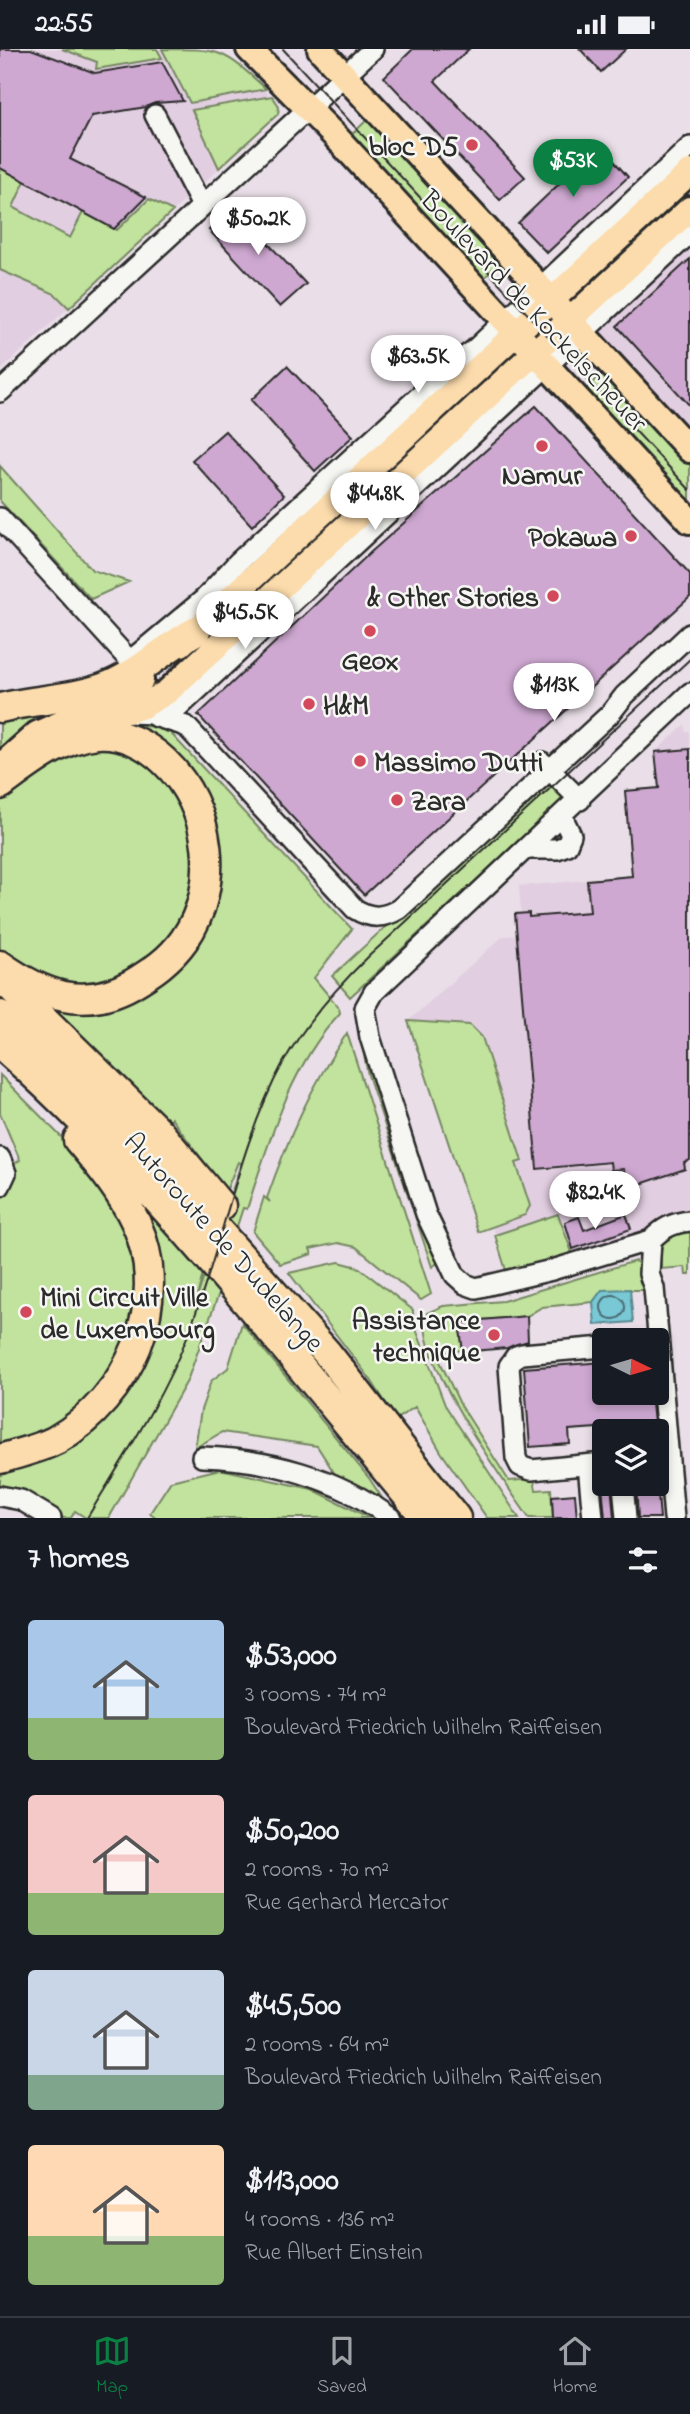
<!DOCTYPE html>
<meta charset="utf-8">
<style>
:root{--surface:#171b24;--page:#242831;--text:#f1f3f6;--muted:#9ea1a6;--line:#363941;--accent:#0b8043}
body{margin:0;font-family:"Indie Flower",sans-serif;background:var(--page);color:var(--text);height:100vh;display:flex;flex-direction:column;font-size:26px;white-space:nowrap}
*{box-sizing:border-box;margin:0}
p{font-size:23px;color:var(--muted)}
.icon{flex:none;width:38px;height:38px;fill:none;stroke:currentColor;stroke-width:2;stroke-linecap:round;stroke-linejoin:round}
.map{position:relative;height:1469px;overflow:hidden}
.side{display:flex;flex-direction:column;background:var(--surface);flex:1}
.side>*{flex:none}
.needle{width:46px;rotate:95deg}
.buttons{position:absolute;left:592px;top:1279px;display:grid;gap:14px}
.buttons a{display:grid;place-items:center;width:77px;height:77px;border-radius:7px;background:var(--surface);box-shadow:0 4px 10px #0003;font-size:35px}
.price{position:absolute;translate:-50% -60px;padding:0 16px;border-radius:24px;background:#fff;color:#222;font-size:23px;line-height:46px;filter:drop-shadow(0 2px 4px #0008)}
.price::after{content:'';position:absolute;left:50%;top:42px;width:21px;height:16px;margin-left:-10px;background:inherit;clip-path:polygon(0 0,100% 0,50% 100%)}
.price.current{background:var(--accent);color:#fff}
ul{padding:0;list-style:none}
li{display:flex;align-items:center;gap:21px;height:175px;padding:0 28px}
li span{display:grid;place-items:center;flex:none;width:196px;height:140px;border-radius:7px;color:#555}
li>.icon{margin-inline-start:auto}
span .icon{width:84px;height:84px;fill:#fffc;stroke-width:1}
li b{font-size:30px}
h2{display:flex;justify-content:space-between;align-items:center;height:84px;padding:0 28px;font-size:30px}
.status{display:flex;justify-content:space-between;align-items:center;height:49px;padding:0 35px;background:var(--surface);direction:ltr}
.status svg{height:19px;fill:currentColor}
.tab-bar{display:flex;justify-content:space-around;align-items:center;height:98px;border-top:2px solid var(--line);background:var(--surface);font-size:19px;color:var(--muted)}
.tab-bar a{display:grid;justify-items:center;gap:4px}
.tab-bar .current{color:var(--accent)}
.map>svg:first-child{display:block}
.built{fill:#e2cee1}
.green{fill:#c1e39d;stroke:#768764;stroke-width:2}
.water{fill:#79c8d5;stroke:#5a8991;stroke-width:2}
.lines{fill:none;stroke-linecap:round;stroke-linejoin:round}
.shore{stroke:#4a6a6f;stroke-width:2}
.building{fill:#cea8d1;stroke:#2b2b2b;stroke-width:2}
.minor-casing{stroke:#2b2b2b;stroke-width:24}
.major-casing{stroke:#2b2b2b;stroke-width:30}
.highway-casing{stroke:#2b2b2b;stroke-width:33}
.minor{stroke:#f6f6f2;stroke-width:19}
.major{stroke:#fcdcac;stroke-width:24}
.highway{stroke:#fcdcac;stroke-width:28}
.tram{stroke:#2b2b2b;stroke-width:2}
.poi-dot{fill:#d1495b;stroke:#f6f6f2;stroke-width:2.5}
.labels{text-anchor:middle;stroke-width:5;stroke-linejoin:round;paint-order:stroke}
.poi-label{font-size:28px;font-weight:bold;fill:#2b2b2b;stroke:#f6f6f2;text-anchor:end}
.street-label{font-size:28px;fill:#2b2b2b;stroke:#f6f6f2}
</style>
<div class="status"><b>22:55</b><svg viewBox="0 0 49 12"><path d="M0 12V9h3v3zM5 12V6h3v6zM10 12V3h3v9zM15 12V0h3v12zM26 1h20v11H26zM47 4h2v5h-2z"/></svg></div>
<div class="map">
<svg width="690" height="1469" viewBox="0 0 690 1469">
<rect width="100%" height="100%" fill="#eadfe8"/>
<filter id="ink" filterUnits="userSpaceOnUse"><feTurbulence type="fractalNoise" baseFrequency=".0143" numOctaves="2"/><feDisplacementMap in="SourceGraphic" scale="14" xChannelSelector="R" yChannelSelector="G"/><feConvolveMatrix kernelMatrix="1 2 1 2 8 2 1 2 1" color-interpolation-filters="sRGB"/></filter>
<g filter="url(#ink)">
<!-- built -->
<path class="built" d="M0 0H215L251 25 279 57 278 65 0 322Z
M690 191V378L684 383 604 293 603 285V277Z
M685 675 686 683H690V1165L664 1169 644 1185 508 1228 493 1178 525 1166 530 1156 516 1114 522 1113 470 976 408 972 503 887 517 886 521 864 519 837 632 827 625 742 659 739 655 703Z"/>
<!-- green -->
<path class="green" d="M62 0H157L162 9 96 20 97 13Z
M162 0C221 0 223 0 266 40L190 54Z
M272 47 279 57 278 65 219 119 192 61Z
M368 70 504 209 484 229 381 117 347 90Z
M0 119 25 132 13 158 70 189 83 163 117 181 149 150 173 162 69 259 55 245 0 221Z
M603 324 661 387 690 410V452L664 424 644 411 582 344Z
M0 417 92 521 129 533 91 550 0 452Z
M57 657 0 701V667Z
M164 677 352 880 314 929 339 959 340 964C290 1018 269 1092 247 1160L243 1159 216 1241 219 1244 187 1332 109 1469H86L75 1462 71 1469H58L0 1439V1420L139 1315 141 1151 203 1225 195 1255 241 1114 238 1113 226 1142 171 1069 164 1076 54 962 60 958 130 950 154 938 193 898 205 760 110 678Z
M77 697 129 698 171 732 197 795 189 859 172 891 144 916 90 938 59 936 30 924 0 902V748Z
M547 735 566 748 350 948 332 927 538 737Z
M358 959 443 1210 432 1218 368 1026 355 960Z
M408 972 470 976 482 988 522 1112 516 1114 530 1157 525 1166 478 1183Z
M347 984 431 1245 421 1251 356 1198 338 1194 310 1200 312 1205 280 1215 253 1183 264 1148 270 1153 267 1149C288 1089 311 1037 347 984Z
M0 1026 89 1116 135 1199 138 1259 107 1332 64 1375 0 1405V1149L12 1136 11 1117 20 1111 0 1064Z
M558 1165 574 1209 508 1228 495 1186Z
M690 1179V1226H686L685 1218 661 1220 660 1202 665 1190Z
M635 1212 642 1217 644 1241H602L593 1253 542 1258 527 1267 459 1273 463 1301 436 1304 460 1355 509 1432 534 1430 536 1441 551 1440 553 1469H529C504 1432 411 1305 427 1264L443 1257 503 1252Z
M339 1213 358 1218 413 1261V1272L445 1356 519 1469H487L441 1403 415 1358 396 1370 371 1331 289 1224Z
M242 1274 369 1429 382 1449 335 1425 317 1397 222 1383 195 1399 201 1361 211 1332 228 1319Z
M220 1420 312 1440 370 1469H157L150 1464 171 1432Z"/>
<!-- water -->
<path class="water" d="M630 1240 633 1273 595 1276 593 1253 602 1241Z"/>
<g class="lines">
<!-- shore -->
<path class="shore" d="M601 1258a12 12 0 1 1 24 0a12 12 0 1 1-24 0Z"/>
</g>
<!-- building -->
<path class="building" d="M0 0H31L95 24 162 13 183 52 155 54 146 58 92 67 70 110 146 148 114 180 0 119Z
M413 0H469L435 32 525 128 500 151 384 28Z
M580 0H626L601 23Z
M600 96 628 128 547 204 518 174Z
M235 159 306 235 280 258 209 181Z
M690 210V357L617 277Z
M287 317 353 387 315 422 251 351Z
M536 357 690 525V548L364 846 198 666 371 503Z
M225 382 284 446 252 477 192 411Z
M690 700V1111L684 1114 685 1120 626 1140 624 1120 611 1121 610 1113 537 1120 515 865 529 864V868L590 863 587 831 632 827 625 742 659 739 655 703Z
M626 1165 631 1180 573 1200 565 1173 579 1168 584 1181Z
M527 1267 528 1292 507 1299 463 1303 459 1273Z
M604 1313V1344H651L654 1375 569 1381 570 1395 530 1398 524 1319Z
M602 1435H611L614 1469H605Z
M636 1435H657L660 1469H638Z
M575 1445 577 1469H553L552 1447Z"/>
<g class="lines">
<!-- minor casing -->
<g class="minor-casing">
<path id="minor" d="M155 66 202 157
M0 343 373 0
M0 469 130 612
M137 606 204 550 238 513 451 318 474 301 690 98
M690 644 374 943 365 959 370 988 426 1165 455 1226 465 1235 476 1239 552 1221 651 1191C663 1179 672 1174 690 1172
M127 664 157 665 176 661 690 184
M154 667 186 677 355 860C371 870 384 869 399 860L610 665 624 647 690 585
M542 713 580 751
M527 800H557L567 796 571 786 562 767
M0 1109 6 1124 0 1137
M651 1191 649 1225 654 1239 674 1469
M604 1298 522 1305 516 1307 509 1317 516 1409 520 1417 531 1421 604 1414
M202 1408C268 1410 337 1428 391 1469
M588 1416 593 1469
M623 1435 626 1469
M0 1447 21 1451 51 1469"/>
</g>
<!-- major casing -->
<g class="major-casing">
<path id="major" d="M249 0 336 88 690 472
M320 0 690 401
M181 595 690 123
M97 671 143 657 167 643 690 160
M0 718 37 685 108 654 141 631"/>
</g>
<!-- highway casing -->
<g class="highway-casing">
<path id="highway" d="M0 659C34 650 69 651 103 639 137 627 164 599 196 582
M0 736C29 715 60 689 97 685 122 683 146 695 164 712 212 757 222 837 184 891 170 911 152 923 132 935 84 962 42 946 0 916
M7 934 159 1083 221 1157
M0 966 58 1017 157 1113 327 1304 456 1469
M0 995C160 1136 289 1306 426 1469
M0 1410C18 1404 39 1400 56 1391 129 1349 172 1254 136 1174 121 1142 100 1117 78 1091"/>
</g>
<!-- minor -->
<use href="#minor" class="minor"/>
<!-- major -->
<use href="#major" class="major"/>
<!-- highway -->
<use href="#highway" class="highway"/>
<!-- tram -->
<path class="tram" d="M283 0 690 441
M87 1469C122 1411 162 1352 187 1288 222 1200 238 1097 283 1014 306 973 336 939 369 907L690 610"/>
</g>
</g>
<!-- markers -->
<g class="poi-dot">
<circle cx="472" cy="96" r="7"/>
<circle cx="542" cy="397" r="7"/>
<circle cx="631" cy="487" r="7"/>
<circle cx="553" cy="547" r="7"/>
<circle cx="370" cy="582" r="7"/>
<circle cx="309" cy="655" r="7"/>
<circle cx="360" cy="712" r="7"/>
<circle cx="397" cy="751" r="7"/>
<circle cx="26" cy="1263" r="7"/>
<circle cx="494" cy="1286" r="7"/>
</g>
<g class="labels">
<!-- poi labels -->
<g class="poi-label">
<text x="458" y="106">bloc D5</text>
<text x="542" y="435" text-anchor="middle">Namur</text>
<text x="617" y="497">Pokawa</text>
<text x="539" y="557">&amp; Other Stories</text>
<text x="370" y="620" text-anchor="middle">Geox</text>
<text x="323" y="665" text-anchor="start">H&amp;M</text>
<text x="374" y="722" text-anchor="start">Massimo Dutti</text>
<text x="411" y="761" text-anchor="start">Zara</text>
<text x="40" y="1257" text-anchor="start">Mini Circuit Ville<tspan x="40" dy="32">de Luxembourg</tspan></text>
<text x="480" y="1280">Assistance<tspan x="480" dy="32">technique</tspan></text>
</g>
<!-- street labels -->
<g class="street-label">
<text transform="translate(535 261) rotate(47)" y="10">Boulevard de Kockelscheuer</text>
<text transform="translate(225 1192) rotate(48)" y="10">Autoroute de Dudelange</text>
</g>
</g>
</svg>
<div class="buttons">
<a><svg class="needle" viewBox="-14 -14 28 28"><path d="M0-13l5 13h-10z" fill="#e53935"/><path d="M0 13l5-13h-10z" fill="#9ea1a6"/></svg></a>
<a><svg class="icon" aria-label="layers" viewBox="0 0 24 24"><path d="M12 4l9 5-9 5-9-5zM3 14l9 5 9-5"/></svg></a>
</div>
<b class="price current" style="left:573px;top:150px">$53K</b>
<b class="price" style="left:258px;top:208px">$50.2K</b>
<b class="price" style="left:418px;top:346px">$63.5K</b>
<b class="price" style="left:375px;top:483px">$44.8K</b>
<b class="price" style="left:245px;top:602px">$45.5K</b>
<b class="price" style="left:554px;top:674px">$113K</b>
<b class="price" style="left:595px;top:1182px">$82.4K</b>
</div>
<section class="side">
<h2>7 homes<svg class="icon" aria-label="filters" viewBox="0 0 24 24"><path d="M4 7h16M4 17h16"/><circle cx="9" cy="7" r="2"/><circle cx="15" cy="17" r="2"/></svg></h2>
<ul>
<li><span style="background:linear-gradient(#a9c7e8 70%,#8fb573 0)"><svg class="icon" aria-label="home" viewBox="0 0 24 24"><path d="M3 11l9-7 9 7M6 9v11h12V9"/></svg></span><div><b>$53,000</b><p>3 rooms · 74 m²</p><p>Boulevard Friedrich Wilhelm Raiffeisen</p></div></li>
<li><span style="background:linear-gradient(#f6c9c9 70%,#8fb573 0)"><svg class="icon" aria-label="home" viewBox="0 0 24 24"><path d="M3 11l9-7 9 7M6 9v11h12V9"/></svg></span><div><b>$50,200</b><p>2 rooms · 70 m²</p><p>Rue Gerhard Mercator</p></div></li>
<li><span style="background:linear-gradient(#c9d6e8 75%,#7fa58c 0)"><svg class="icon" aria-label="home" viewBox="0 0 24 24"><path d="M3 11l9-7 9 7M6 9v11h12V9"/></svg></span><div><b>$45,500</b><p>2 rooms · 64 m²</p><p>Boulevard Friedrich Wilhelm Raiffeisen</p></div></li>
<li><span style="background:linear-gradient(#ffd9b3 65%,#8fb573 0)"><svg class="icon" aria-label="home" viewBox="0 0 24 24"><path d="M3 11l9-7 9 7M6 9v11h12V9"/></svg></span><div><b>$113,000</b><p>4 rooms · 136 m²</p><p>Rue Albert Einstein</p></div></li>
</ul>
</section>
<nav class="tab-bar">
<a class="current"><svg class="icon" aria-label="map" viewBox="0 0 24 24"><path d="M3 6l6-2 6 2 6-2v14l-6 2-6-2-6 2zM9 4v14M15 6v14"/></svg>Map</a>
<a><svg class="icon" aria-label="saved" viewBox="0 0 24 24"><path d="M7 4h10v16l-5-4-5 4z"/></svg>Saved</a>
<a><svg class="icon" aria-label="home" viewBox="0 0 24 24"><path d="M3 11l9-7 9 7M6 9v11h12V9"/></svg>Home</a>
</nav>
